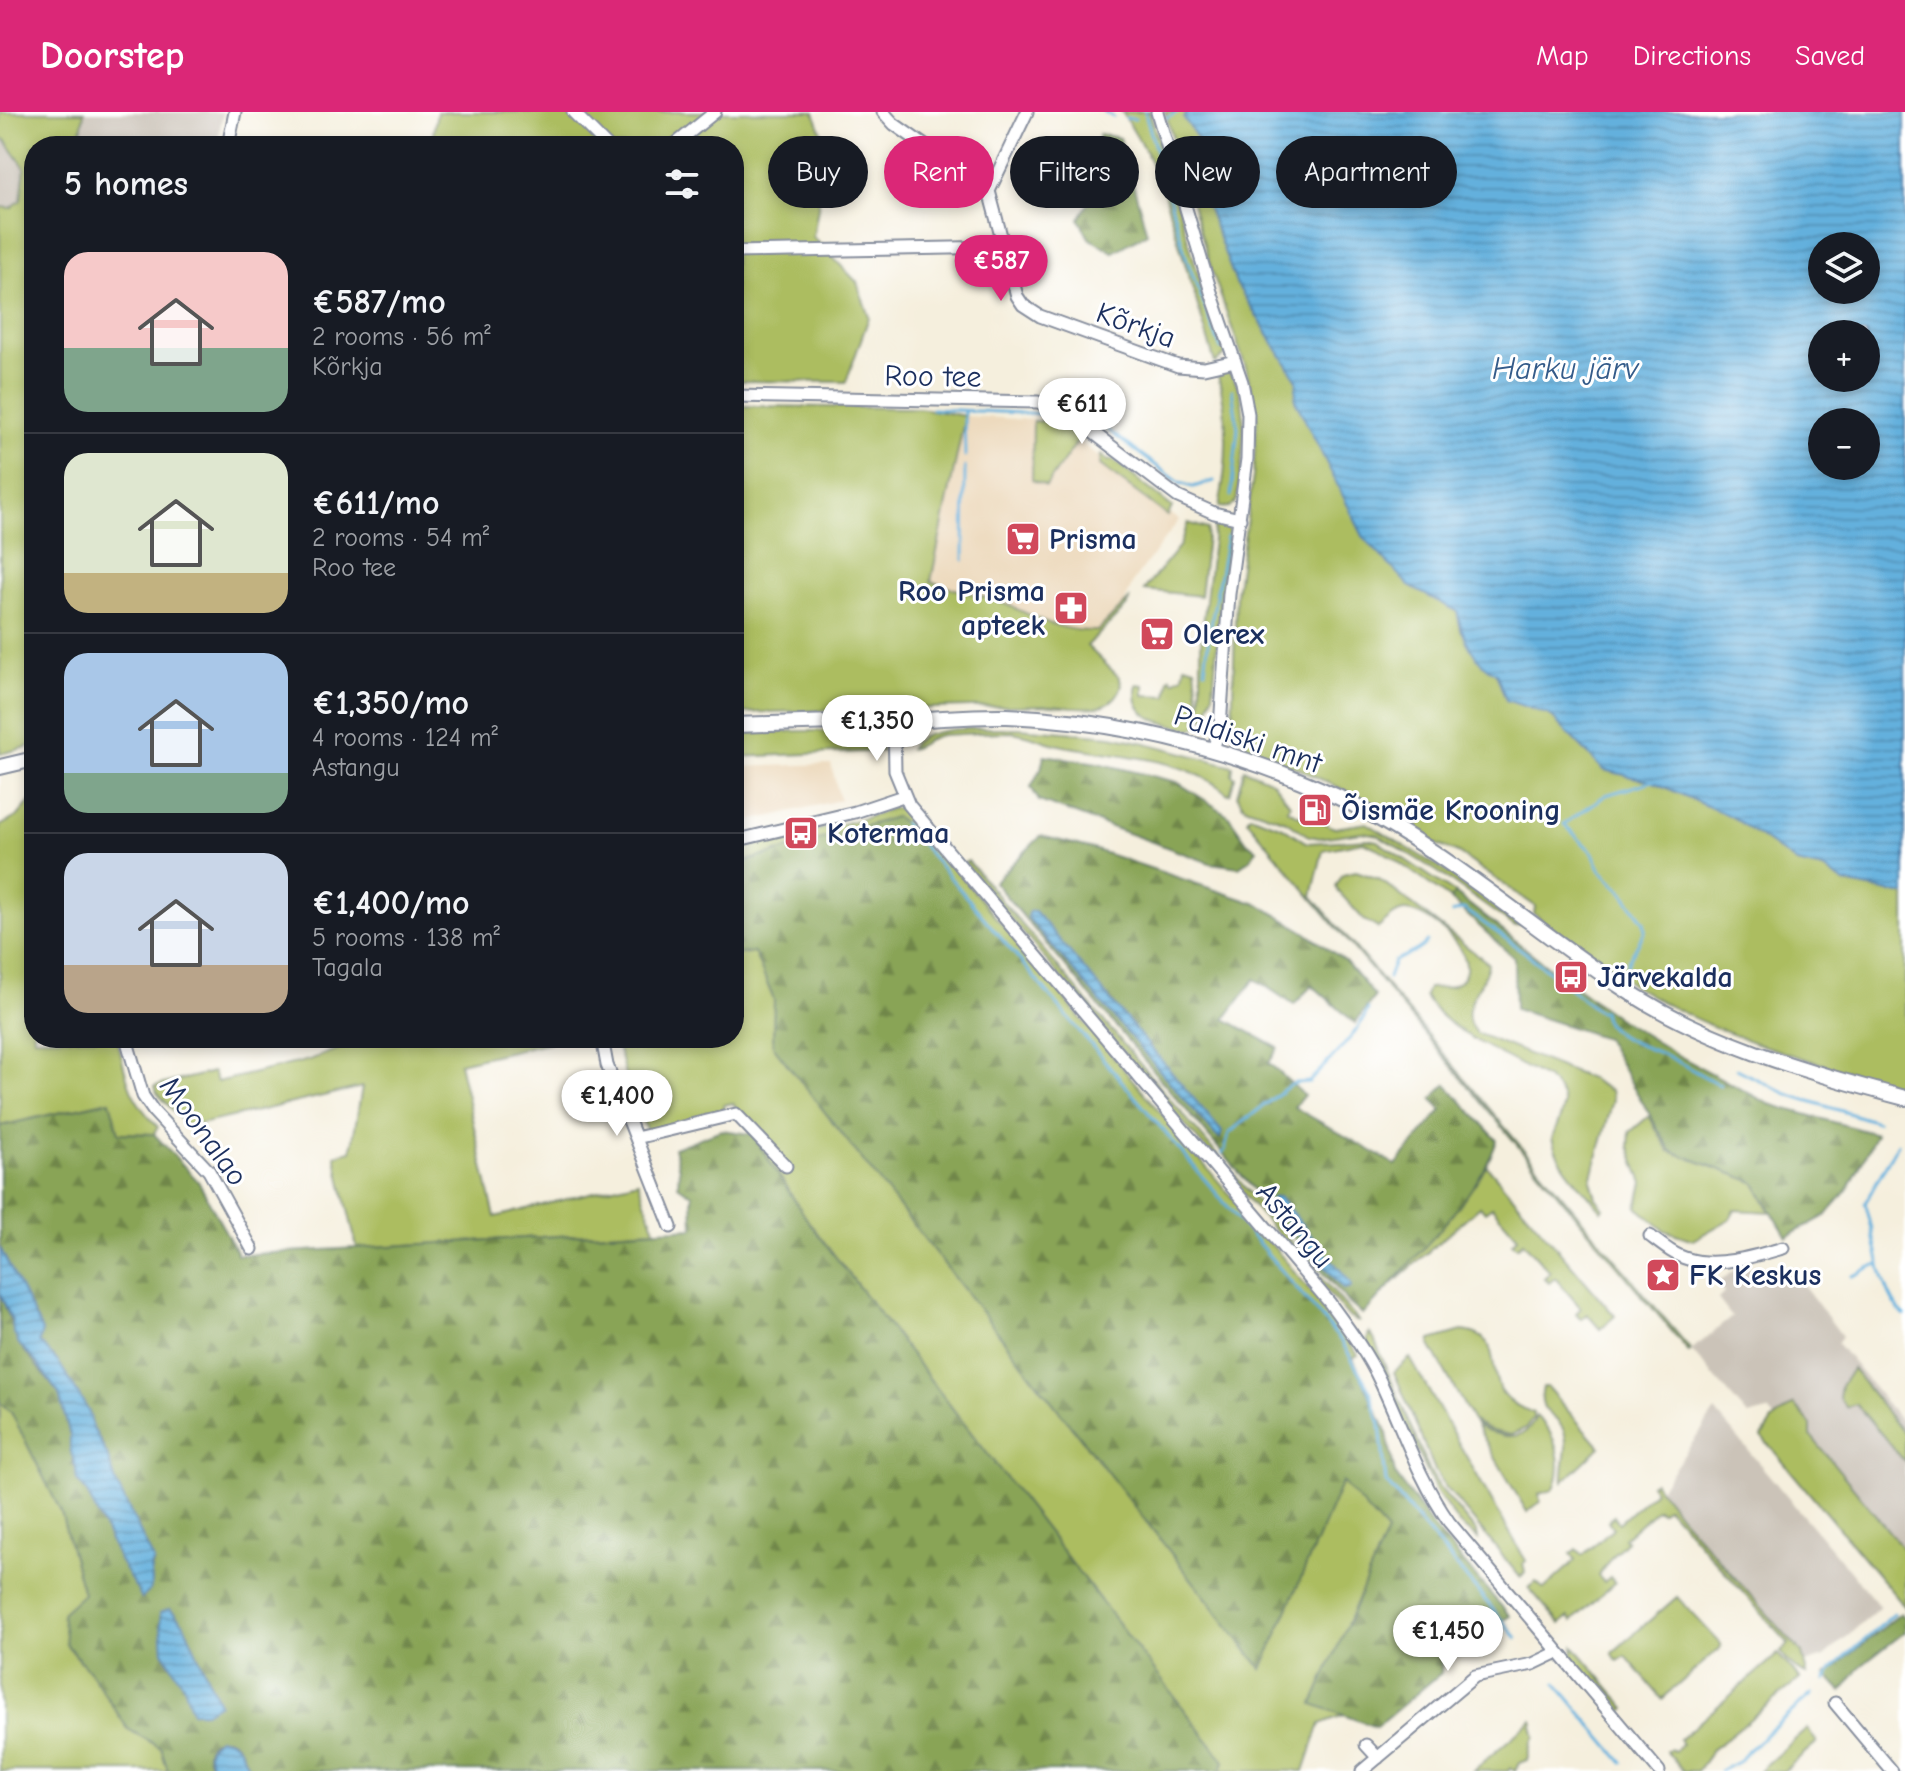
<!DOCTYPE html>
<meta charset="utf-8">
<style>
:root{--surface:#171b24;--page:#242831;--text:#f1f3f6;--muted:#9ea1a6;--line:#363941;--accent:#db2777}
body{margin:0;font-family:"Comic Neue",sans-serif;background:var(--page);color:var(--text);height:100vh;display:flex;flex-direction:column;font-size:30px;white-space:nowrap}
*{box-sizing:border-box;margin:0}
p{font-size:26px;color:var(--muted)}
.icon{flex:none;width:44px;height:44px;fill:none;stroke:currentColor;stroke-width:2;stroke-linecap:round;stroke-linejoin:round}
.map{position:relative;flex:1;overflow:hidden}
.side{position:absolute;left:24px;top:24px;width:720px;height:912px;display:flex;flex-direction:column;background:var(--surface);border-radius:32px;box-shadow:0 4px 12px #0003}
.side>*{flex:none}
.top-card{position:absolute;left:768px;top:24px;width:760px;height:72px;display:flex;gap:16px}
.controls{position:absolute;left:1808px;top:120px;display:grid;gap:16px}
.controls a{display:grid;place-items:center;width:72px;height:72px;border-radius:50%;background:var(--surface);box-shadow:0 4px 12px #0003;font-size:40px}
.price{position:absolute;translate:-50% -68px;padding:0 18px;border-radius:28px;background:#fff;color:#222;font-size:26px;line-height:52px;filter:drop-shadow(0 2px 4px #0008)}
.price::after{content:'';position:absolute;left:50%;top:48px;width:24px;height:18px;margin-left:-12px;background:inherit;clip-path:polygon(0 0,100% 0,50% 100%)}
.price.selected{background:var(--accent);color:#fff}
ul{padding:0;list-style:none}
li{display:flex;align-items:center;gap:24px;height:200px;padding:0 40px}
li+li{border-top:2px solid var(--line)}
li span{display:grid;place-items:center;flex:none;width:224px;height:160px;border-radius:24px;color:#555}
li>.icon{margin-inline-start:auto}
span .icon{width:96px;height:96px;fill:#fffc;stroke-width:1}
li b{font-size:34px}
h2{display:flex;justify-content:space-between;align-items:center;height:96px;padding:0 40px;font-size:34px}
.tag{padding:0 28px;border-radius:36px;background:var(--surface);box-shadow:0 4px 12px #0003;font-size:28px;line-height:72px}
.tag.selected{background:var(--accent);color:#fff}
header{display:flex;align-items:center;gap:48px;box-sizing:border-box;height:112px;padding:0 40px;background:var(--accent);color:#fff}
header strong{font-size:38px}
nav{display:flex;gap:44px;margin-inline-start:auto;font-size:28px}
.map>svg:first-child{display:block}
.built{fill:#ecd8ba}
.industrial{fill:#cbc3b8}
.green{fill:#acbd60;stroke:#64765f;stroke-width:2}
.forest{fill:url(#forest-firs);stroke:#526a5a;stroke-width:2;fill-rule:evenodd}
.water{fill:url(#water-rules);stroke:#40709e;stroke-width:2;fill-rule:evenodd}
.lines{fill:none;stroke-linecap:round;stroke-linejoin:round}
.stream{stroke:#64b0dd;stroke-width:3}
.minor-casing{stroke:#888f9e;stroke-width:15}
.major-casing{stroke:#888f9e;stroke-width:18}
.minor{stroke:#fff;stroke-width:11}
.major{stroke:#fff;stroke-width:14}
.labels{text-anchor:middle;stroke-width:6;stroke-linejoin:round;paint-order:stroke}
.street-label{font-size:30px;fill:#1b2f5e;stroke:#fff}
.poi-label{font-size:30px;font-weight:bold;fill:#1b2f5e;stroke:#fff;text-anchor:start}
.water-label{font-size:32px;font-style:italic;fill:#355c8a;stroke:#fff}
</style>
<header>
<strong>Doorstep</strong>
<nav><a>Map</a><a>Directions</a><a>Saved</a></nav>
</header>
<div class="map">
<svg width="1905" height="1659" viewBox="0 0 1905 1659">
<defs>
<pattern id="forest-firs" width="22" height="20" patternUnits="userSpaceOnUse" patternTransform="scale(2)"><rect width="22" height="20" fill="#89a456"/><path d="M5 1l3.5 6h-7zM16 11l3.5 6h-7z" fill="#6f864a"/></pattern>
<pattern id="water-rules" width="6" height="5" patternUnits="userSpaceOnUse" patternTransform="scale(2)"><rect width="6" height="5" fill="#64b0dd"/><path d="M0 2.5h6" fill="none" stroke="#5290b6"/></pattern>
</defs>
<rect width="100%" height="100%" fill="#fff"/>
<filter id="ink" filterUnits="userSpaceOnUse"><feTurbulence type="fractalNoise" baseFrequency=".0125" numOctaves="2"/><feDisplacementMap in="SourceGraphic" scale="16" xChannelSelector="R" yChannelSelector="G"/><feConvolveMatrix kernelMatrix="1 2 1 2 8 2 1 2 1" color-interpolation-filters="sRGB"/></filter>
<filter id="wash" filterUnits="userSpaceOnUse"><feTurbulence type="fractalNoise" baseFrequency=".006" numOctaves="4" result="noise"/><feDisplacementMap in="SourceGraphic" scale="32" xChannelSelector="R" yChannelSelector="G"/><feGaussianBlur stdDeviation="1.8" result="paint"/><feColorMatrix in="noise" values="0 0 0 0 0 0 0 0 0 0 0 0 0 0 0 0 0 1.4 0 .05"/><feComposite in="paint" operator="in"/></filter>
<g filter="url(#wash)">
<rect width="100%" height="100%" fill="#f5efdd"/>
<!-- built -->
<path class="built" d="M965 304 1053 309 1179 408 1134 468 1124 492 1079 537 931 469Z
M831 652 840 688 734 713V655Z"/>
<!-- industrial -->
<path class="industrial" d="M84 0H223L217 34H79Z
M0 27H5L25 56 21 88 11 96 0 95Z
M1740 1153 1780 1163 1792 1158 1842 1224 1837 1231 1905 1314V1466L1768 1299 1748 1304 1691 1238 1732 1205 1718 1187 1724 1181 1717 1172Z
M1715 1299 1880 1495 1824 1545 1805 1551 1802 1541 1659 1378Z"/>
<!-- green -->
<path class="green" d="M0 0H84L79 34H34V627L28 635 0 642V95L11 96 21 88 25 56 5 28 0 27Z
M437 0H814L828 37 813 125 857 170 869 205 846 270 734 269V34H431Z
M1122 0H1150L1201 171 1225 237V243L1215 251 1163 78 1146 40Z
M1165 0H1187L1184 6 1197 26 1206 91 1236 171 1297 268 1409 474 1457 499 1461 518 1496 561 1506 588 1550 603 1604 658 1654 670 1734 706 1797 751 1823 757 1845 771 1905 783V976C1819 951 1728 929 1650 883 1609 860 1572 830 1534 802L1535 794 1458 741 1438 733 1361 686 1299 657 1247 638 1245 625 1232 615 1236 482 1253 365 1257 303 1246 256 1212 159Z
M1217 260H1228C1254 282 1241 357 1237 387 1233 396 1227 396 1219 395 1228 351 1229 303 1217 260Z
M734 294 920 296 965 304 931 469C951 478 970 480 991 487 1032 500 1050 520 1097 519L1129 488 1128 493 1087 534 1119 565 1122 573C1112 604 1079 595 1054 593L734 601Z
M1052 305 1080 323V326L1046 374 1032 368 1033 309H1047Z
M1101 343 1108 349 1113 348 1172 395 1168 404 1100 353Z
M1220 408 1227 414 1230 423 1221 482 1213 582 1206 607 1201 603V531L1215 410Z
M1188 411 1208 417 1200 484 1144 478 1180 433Z
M1185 553 1195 556 1198 584 1195 602 1201 612 1192 617C1166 611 1129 609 1137 572L1144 573V583L1167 584 1169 567 1171 565 1173 569 1183 564Z
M1019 616 1111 624 1146 631 1233 654 1232 663 1235 665 1230 682H1228C1184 644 1118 644 1064 634 1045 631 1029 621 1010 620 988 620 964 622 942 623 927 625 921 636 909 637 921 611 993 617 1019 616Z
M799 619C828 620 863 614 882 639L734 645V622Z
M1244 657 1272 669 1290 692 1287 697 1311 710 1314 706 1334 716 1367 711 1466 772 1520 813 1514 814 1438 760 1378 723 1362 720 1320 726 1309 724 1286 709 1248 696 1243 693 1237 683Z
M34 685V926H117C127 967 127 983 158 1015L154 1022 119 1021 109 989 0 1014V714L18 704Z
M893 696 901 697 933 731 1326 1197 1358 1243 1353 1246 1327 1212 904 711 895 705 734 753V738L862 707Z
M1250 703 1283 715 1307 731 1367 727 1377 729 1455 781 1450 787 1383 739 1363 730 1323 738 1312 784 1691 1238 1689 1240 1247 708Z
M968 749 1359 1210 1350 1206 1312 1163 964 751Z
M1356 759 1379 767 1488 851C1486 875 1454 896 1476 921L1590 967 1611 979 1613 988 1591 1068 1596 1086 1604 1096 1602 1099C1585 1078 1557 1053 1552 1026 1562 1000 1573 987 1547 967 1514 948 1441 917 1425 884L1428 876C1435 875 1444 877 1452 874 1495 854 1429 798 1404 799 1394 800 1386 810 1378 816L1364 808 1338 779 1336 774 1343 762Z
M754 839 774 888 773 934 1262 1557 1342 1369 1388 1420 1314 1591 1344 1603 1320 1612 1304 1659H1221L1224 1649 808 1109 733 991 724 993 725 1002 647 1019 626 966 615 926H734V843Z
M367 926H568L459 951 495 1105 638 1069 655 1118 357 1136 335 1043 351 1039 362 975 188 1015 157 981 155 974 213 960 217 970 309 948Z
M1649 1004 1669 1039 1754 1070 1771 1100 1735 1098 1730 1107 1693 1128 1664 1118 1637 1095 1643 1071 1629 1034 1630 1020Z
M1486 1053 1615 1204 1600 1217 1587 1202 1581 1207 1576 1201 1581 1196 1555 1166 1549 1171 1544 1166 1550 1160 1523 1130 1517 1135 1512 1131 1518 1125 1492 1095 1485 1100 1480 1094 1384 1179 1448 1106Z
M1462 1219C1507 1223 1484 1262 1505 1284 1512 1293 1523 1296 1533 1301V1306L1526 1316 1511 1323 1492 1319 1473 1309 1430 1233 1431 1228Z
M1369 1220 1374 1227 1429 1358 1440 1376 1477 1421 1478 1427 1459 1412 1437 1381 1367 1230Z
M1410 1246 1526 1449 1523 1451 1525 1461 1520 1465 1444 1373 1436 1361 1394 1260Z
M1852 1257 1905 1323V1350L1856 1292 1846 1295 1839 1286 1841 1274Z
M1543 1275H1547L1600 1335 1563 1370C1561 1353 1570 1335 1564 1319 1556 1299 1536 1304 1543 1275Z
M0 1291 11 1300 61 1400 83 1482 66 1532 90 1560 128 1617 161 1636 168 1659H0Z
M1794 1292 1811 1313V1324L1905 1439V1495L1762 1325 1772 1309Z
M1536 1304C1556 1320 1566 1354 1553 1378L1539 1382 1540 1390 1527 1400 1476 1313C1496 1324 1525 1335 1536 1304Z
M1654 1370 1681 1405 1802 1541 1807 1562C1795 1559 1788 1550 1781 1540L1789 1532 1667 1395 1661 1400 1657 1397 1624 1426 1627 1429 1613 1443 1598 1464 1604 1470 1610 1465 1615 1471 1572 1509 1569 1505 1560 1512 1529 1476 1536 1470 1544 1477 1576 1448 1571 1442 1577 1437 1583 1443 1613 1416 1608 1409 1614 1404 1619 1411 1655 1379 1650 1372Z
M1677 1485 1721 1532 1720 1536 1662 1587 1626 1544 1618 1549 1612 1541Z
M1574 1534 1626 1596 1620 1602 1572 1545Z
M1778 1542 1800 1567 1713 1637 1697 1659H1683L1666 1639 1670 1637 1674 1639 1682 1632 1679 1628Z
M1532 1608 1534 1611 1532 1613 1535 1625 1531 1631 1527 1648 1519 1651 1515 1659 1510 1656 1508 1659H1473Z
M1807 1617 1817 1630 1784 1659H1759Z"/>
<!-- forest -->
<path class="forest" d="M1099 22 1120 26 1147 121 1113 140 1089 126 1079 107 1093 83Z
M1044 643 1098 651 1177 670 1228 703 1247 730 1257 738 1249 748 1239 755 1210 751 1039 689 1031 675 1041 657Z
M895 705 904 711 1342 1230 1353 1246 1387 1321 1395 1362 1438 1421 1510 1504 1442 1544 1441 1561 1376 1615 1313 1592 1387 1420 1342 1370 1262 1557 773 934 774 888 754 840 734 843V753Z
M1041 724 1090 736 1260 793 1305 820 1345 849 1375 884 1355 911 1312 873 1294 893 1255 867 1225 907 1278 936 1269 951 1304 983 1294 995 1396 1053 1442 998 1432 987 1446 972 1497 1028C1481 1082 1402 1159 1363 1203L1350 1192 994 770Z
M1455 781 1555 860 1621 908 1681 945 1769 992 1876 1022 1850 1074 1827 1103 1787 1125 1754 1070 1671 1039 1605 926 1515 897 1514 846 1450 787Z
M110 989 119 1021 154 1022 198 1069 238 1143 693 1116 692 1083 678 1073 679 1057 674 1036 721 1018 752 1022 808 1109 1224 1649 1221 1659H250C246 1650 242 1637 235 1631 225 1622 207 1626 207 1641 207 1647 211 1654 214 1659H168L161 1636 128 1617 90 1560 66 1532 62 1501 83 1482 61 1400 11 1300 0 1291V1181L19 1232 59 1282 70 1323V1336L76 1357 77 1368 87 1380 119 1448 142 1485 154 1449 116 1371 107 1343 92 1314 89 1300 59 1251 39 1230 42 1219 0 1136V1014ZM170 1497 184 1512 219 1591 193 1600 185 1576 163 1539Z
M1901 1501 1905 1506V1520L1861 1554 1842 1580 1826 1563Z"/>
<!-- water -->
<path class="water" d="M1187 0H1905V783L1845 771 1823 757 1797 751 1734 706 1654 670 1604 658 1550 603 1506 588 1496 561C1474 552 1461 521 1457 499L1409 474 1364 426 1295 288 1297 268 1236 171 1206 91 1197 26 1184 6ZM1866 134V178H1822V134ZM1866 222V266H1822V222ZM1822 310H1866V354H1822Z
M1031 799H1035L1222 1020 1220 1026 1217 1025 1028 806V801Z
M1274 1085H1279L1351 1171V1175L1344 1177 1272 1092 1271 1087Z
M0 1136 42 1219 39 1230 59 1251 89 1300 92 1314 107 1343 116 1371 154 1449 150 1456C153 1470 154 1477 142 1486L119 1448 87 1380 77 1368 76 1357 70 1336V1323L59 1282 36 1250 19 1232 13 1219 12 1209 0 1181Z
M170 1497 184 1512 219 1591 205 1600H192L185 1576 163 1539 160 1501Z
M218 1626C239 1626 242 1643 250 1659H214C207 1644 204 1636 218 1626Z"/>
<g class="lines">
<!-- stream -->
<path class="stream" d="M1104 0 1113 5
M1145 0 1187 148 1221 237
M1126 6 1135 7
M1167 6 1178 0
M1064 286 1180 371 1193 375 1214 369
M932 297 1046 302
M964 300 965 344
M1231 384 1238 316 1232 278
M964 448 965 355
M1205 558 1209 523 1227 424
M904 711 1342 1230 1370 1279 1380 1312 1386 1370 1517 1526
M1452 801 1464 797 1526 841 1598 899H1603C1606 928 1648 934 1669 945 1686 954 1703 964 1720 973
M1626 860 1628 849 1645 819 1644 810 1621 778 1601 759 1593 741 1564 712 1606 683 1656 668
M1388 866 1394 849C1407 842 1417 841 1427 830
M1737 957 1787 982 1877 1010
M1898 1031 1865 1091C1876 1122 1879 1183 1905 1204
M1222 1041 1225 1038 1229 1021 1286 976 1295 971 1309 970C1327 950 1359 922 1368 897
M1852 1164C1863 1161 1868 1154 1880 1152
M1825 1569 1832 1557 1894 1502
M1556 1571 1623 1651
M1720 1659 1740 1649 1747 1639 1812 1582"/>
</g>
</g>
<g filter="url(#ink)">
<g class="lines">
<!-- minor casing -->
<g class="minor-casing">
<path id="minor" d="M573 0 607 34
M883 0 894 12 989 79 1017 184 1023 193 1040 204 1178 254 1204 256 1235 249
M1157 0 1211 180 1242 270 1248 302 1247 347 1229 482 1220 615 1213 638
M228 34 235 0
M673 34 715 0
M989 79 1027 0
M734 140 1003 135
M734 284 1038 290 1065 300 1078 309 1178 385 1214 401 1240 407
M894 608 895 659 909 693 1329 1190C1348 1216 1367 1241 1380 1269 1403 1317 1418 1366 1449 1410L1659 1659
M734 729 855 700 903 684
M126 926 143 984 154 1000 209 1059 252 1137
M602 926 607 953 671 1115
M636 1026 736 1002 786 1054
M1650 1124C1662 1133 1674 1143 1688 1147 1717 1156 1755 1144 1783 1136
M1835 1591 1892 1659
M1366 1633 1378 1646
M1362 1659 1475 1564 1533 1552 1558 1540"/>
</g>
<!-- major casing -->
<g class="major-casing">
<path id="major" d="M734 613C791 611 848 610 905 608 939 607 973 603 1007 604 1122 609 1234 637 1338 685 1439 733 1524 810 1617 872 1702 930 1806 960 1905 986
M0 655 34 647"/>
</g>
<!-- minor -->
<use href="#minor" class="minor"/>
<!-- major -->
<use href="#major" class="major"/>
</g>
</g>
<!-- icons -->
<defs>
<g id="supermarket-square" transform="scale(1.8)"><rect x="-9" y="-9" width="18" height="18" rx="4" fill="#d1495b" stroke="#fff"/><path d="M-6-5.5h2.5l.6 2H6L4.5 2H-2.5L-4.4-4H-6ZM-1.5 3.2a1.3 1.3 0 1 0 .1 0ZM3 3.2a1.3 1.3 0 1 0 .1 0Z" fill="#fff"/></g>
<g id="pharmacy-square" transform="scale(1.8)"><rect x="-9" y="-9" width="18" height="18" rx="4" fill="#d1495b" stroke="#fff"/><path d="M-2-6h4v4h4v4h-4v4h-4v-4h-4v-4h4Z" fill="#fff"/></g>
<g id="fuel-square" transform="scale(1.8)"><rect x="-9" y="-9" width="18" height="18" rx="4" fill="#d1495b" stroke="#fff"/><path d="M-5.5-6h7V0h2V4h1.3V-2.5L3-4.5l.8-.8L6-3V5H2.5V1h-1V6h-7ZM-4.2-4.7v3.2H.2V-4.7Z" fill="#fff"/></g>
<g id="bus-square" transform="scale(1.8)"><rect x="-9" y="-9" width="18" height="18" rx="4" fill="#d1495b" stroke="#fff"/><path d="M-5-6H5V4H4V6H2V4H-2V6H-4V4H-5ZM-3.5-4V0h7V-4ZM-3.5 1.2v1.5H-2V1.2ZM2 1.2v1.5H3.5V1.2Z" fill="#fff"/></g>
<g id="sight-square" transform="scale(1.8)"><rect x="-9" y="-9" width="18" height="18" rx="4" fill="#d1495b" stroke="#fff"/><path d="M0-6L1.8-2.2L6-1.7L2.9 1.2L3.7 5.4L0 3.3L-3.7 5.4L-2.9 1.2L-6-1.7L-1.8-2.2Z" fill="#fff"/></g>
</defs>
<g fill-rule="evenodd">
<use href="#supermarket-square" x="1023" y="427"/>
<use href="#pharmacy-square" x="1071" y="496"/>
<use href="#supermarket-square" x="1157" y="522"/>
<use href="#fuel-square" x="1315" y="698"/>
<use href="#bus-square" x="801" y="721"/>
<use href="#bus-square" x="1571" y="865"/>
<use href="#sight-square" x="1663" y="1163"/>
</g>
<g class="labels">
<!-- street labels -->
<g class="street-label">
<text transform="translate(1136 213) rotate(20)" y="10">Kõrkja</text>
<text transform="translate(933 264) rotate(1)" y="10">Roo tee</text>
<text transform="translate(1248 627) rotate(19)" y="10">Paldiski mnt</text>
<text transform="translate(204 1019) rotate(54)" y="10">Moonalao</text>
<text transform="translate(1295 1113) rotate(50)" y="10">Astangu</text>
</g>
<!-- poi labels -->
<g class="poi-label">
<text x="1049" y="437">Prisma</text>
<text x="1045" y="489" text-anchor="end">Roo Prisma<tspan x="1045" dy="34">apteek</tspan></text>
<text x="1183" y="532">Olerex</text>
<text x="1341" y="708">Õismäe Krooning</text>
<text x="827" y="731">Kotermaa</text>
<text x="1597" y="875">Järvekalda</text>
<text x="1689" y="1173">FK Keskus</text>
</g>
<!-- water labels -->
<g class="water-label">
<text x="1565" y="267">Harku järv</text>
</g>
</g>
</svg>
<div class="controls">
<a><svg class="icon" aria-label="layers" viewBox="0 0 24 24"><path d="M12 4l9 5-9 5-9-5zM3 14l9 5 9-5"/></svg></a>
<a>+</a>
<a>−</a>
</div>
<b class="price selected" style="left:1001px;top:191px">€587</b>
<b class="price" style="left:1082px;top:334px">€611</b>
<b class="price" style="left:877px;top:651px">€1,350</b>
<b class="price" style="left:617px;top:1026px">€1,400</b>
<b class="price" style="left:1448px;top:1561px">€1,450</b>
<div class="top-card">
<a class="tag">Buy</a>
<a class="tag selected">Rent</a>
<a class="tag">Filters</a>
<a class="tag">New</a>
<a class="tag">Apartment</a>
</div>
<section class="side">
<h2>5 homes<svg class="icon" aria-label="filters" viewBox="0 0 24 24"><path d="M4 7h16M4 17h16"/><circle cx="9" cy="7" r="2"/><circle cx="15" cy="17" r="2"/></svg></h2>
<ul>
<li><span style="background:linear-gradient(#f6c9c9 60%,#7fa58c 0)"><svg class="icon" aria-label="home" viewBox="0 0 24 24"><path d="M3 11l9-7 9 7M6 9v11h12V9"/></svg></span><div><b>€587/mo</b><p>2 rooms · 56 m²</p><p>Kõrkja</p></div></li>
<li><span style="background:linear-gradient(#dfe7d0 75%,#c2b280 0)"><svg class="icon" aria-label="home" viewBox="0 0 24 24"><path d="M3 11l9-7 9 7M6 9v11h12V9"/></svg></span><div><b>€611/mo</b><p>2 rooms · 54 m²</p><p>Roo tee</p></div></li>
<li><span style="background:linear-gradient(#a9c7e8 75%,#7fa58c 0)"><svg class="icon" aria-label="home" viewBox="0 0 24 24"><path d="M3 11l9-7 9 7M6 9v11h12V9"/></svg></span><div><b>€1,350/mo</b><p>4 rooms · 124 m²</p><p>Astangu</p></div></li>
<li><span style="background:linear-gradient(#c9d6e8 70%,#b9a48a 0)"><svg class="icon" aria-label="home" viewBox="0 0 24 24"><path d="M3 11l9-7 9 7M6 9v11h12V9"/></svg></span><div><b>€1,400/mo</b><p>5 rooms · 138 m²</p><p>Tagala</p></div></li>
</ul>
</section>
</div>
